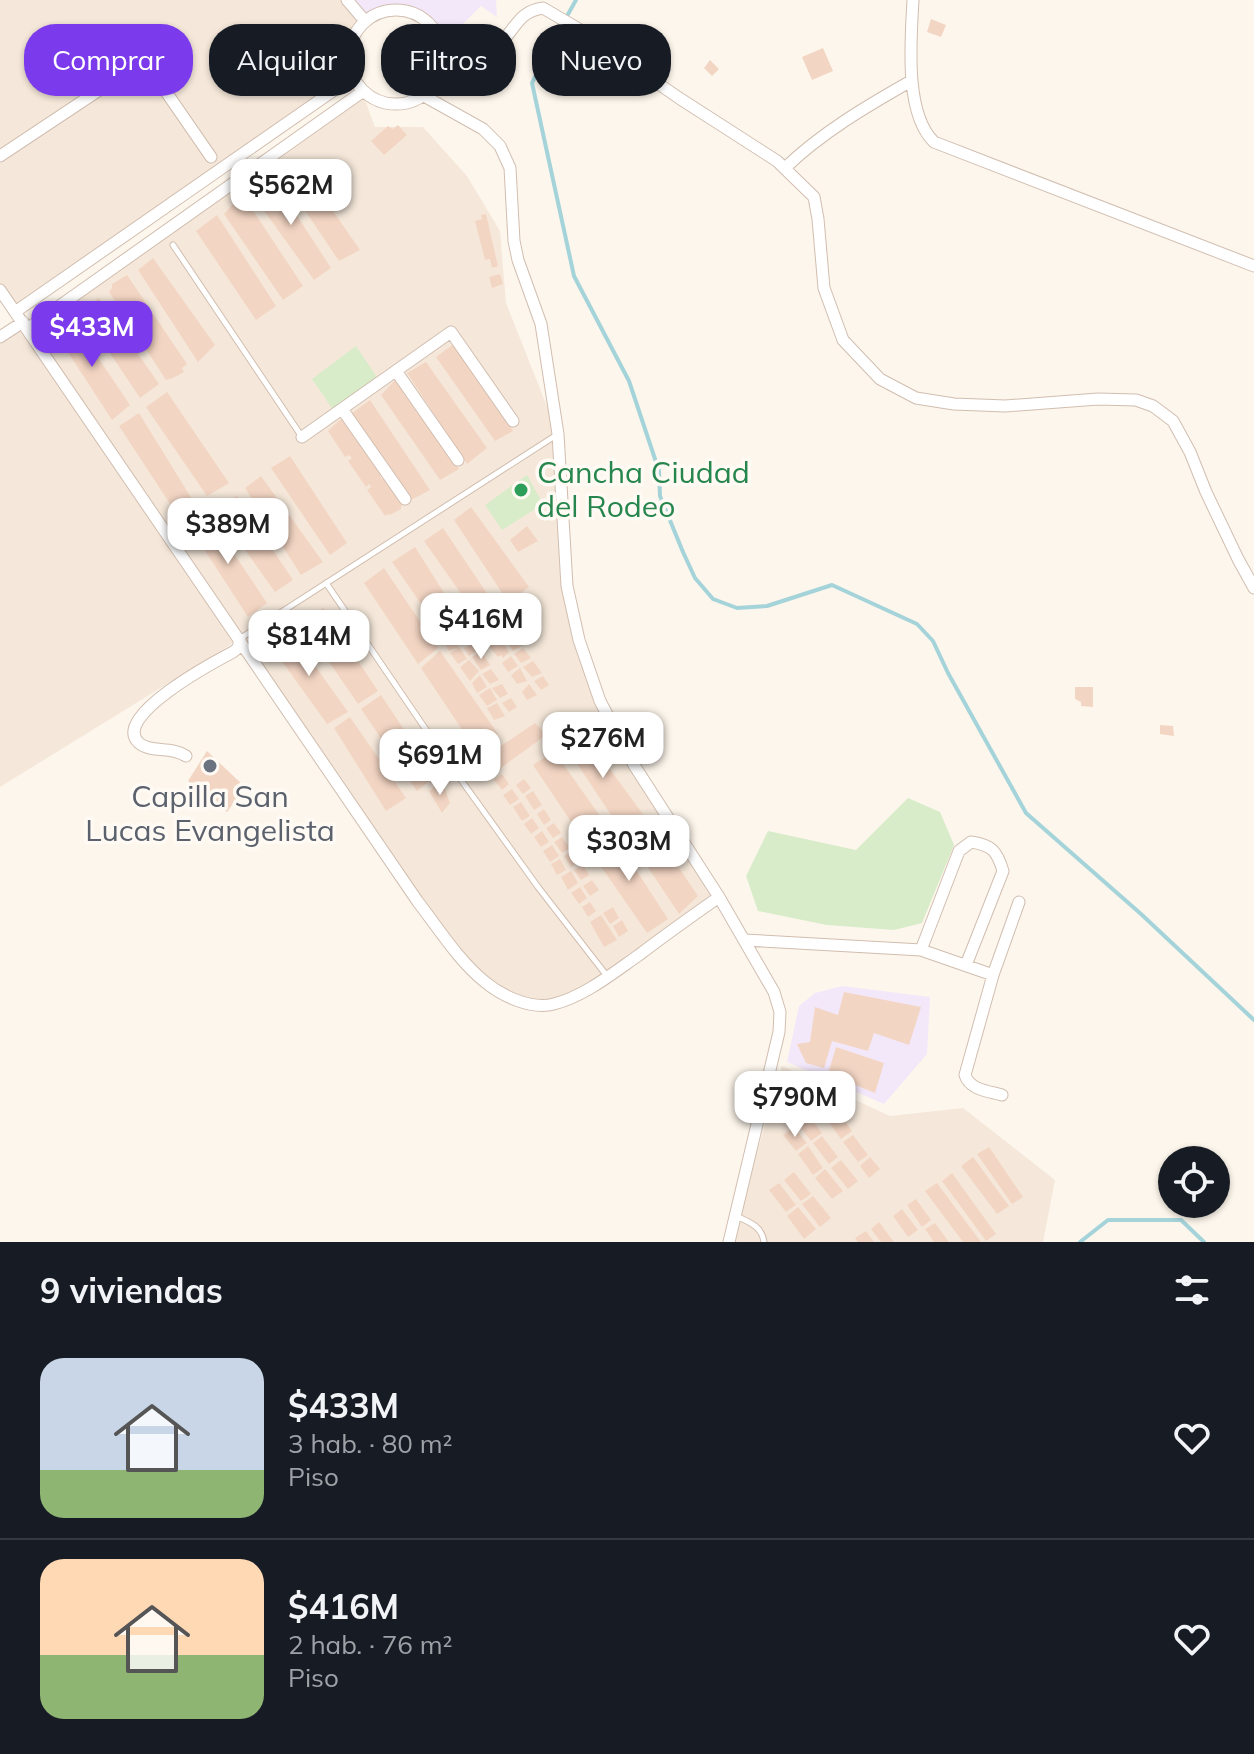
<!DOCTYPE html>
<html lang="es">
<meta charset="utf-8">
<style>
:root{--surface:#171b24;--page:#20242c;--text:#f1f3f6;--muted:#9ea1a6;--line:#363941;--accent:#7c3aed}
body{margin:0;font-family:Mulish,sans-serif;background:var(--page);color:var(--text);height:100vh;display:flex;flex-direction:column;font-size:30px;white-space:nowrap}
*{box-sizing:border-box;margin:0}
p{font-size:26px;color:var(--muted)}
.icon{flex:none;width:44px;height:44px;fill:none;stroke:currentColor;stroke-width:2;stroke-linecap:round;stroke-linejoin:round}
.map{position:relative;height:1242px;overflow:hidden}
.drawer{display:flex;flex-direction:column;background:var(--surface);flex:1}
.drawer>*{flex:none}
.top-card{position:absolute;left:24px;top:24px;width:800px;height:72px;display:flex;gap:16px}
.fabs{position:absolute;left:1158px;top:1146px;display:grid;gap:16px}
.fabs a{display:grid;place-items:center;width:72px;height:72px;border-radius:50%;background:var(--surface);box-shadow:0 2px 6px #0004;font-size:40px}
.price{position:absolute;translate:-50% -68px;padding:0 18px;border-radius:16px;background:#fff;color:#222;font-size:26px;line-height:52px;filter:drop-shadow(0 2px 4px #0008)}
.price::after{content:'';position:absolute;left:50%;top:48px;width:24px;height:18px;margin-left:-12px;background:inherit;clip-path:polygon(0 0,100% 0,50% 100%)}
.price.current{background:var(--accent);color:#fff}
ul{padding:0;list-style:none}
li{display:flex;align-items:center;gap:24px;height:200px;padding:0 40px}
li+li{border-top:2px solid var(--line)}
li span{display:grid;place-items:center;flex:none;width:224px;height:160px;border-radius:24px;color:#555}
li>.icon{margin-inline-start:auto}
span .icon{width:96px;height:96px;fill:#fffc;stroke-width:1}
li b{font-size:34px}
h2{display:flex;justify-content:space-between;align-items:center;height:96px;padding:0 40px;font-size:34px}
.tag{padding:0 28px;border-radius:32px;background:var(--surface);box-shadow:0 2px 6px #0004;font-size:28px;line-height:72px}
.tag.current{background:var(--accent);color:#fff}
.map>svg:first-child{display:block}
.residential{fill:#f5e8da}
.education{fill:#f3e8fa}
.green{fill:#d8ecc9}
.lines{fill:none;stroke-linecap:round;stroke-linejoin:round}
.stream{stroke:#a5d3da;stroke-width:4}
.building{fill:#f3d5c3}
.lane-casing{stroke:#d1beb0;stroke-width:7}
.street-casing{stroke:#d1beb0;stroke-width:13}
.lane{stroke:#fff;stroke-width:5}
.street{stroke:#fff;stroke-width:11}
.leisure-dot{fill:#2e9e5b;stroke:#fffaf3;stroke-width:3}
.worship-dot{fill:#6b7280;stroke:#fffaf3;stroke-width:3}
.labels{text-anchor:middle;stroke-width:7;stroke-linejoin:round;paint-order:stroke}
.leisure-label{font-size:30px;fill:#27864d;stroke:#fffaf3;text-anchor:start}
.worship-label{font-size:30px;fill:#5b616d;stroke:#fffaf3}
</style>
<div class="map">
<svg width="1254" height="1242" viewBox="0 0 1254 1242">
<rect width="100%" height="100%" fill="#fdf6ec"/>
<!-- residential -->
<path class="residential" d="M0 0H347L365 21 355 33 350 47 349 62 353 77 15 312 0 290Z
M362 92 375 127H423L467 176 500 231 506 303 558 434 567 586 600 701 719 897 575 996 533 1005 486 983 463 961 240 639 0 787V337L23 322 27 329Z
M782 1066 890 1116 963 1108 1055 1180 1043 1242H731Z"/>
<!-- education -->
<path class="education" d="M347 0H496L497 17 481 6 442 45 429 23 414 13 397 10 380 13 365 21Z
M842 986 930 997 927 1054 884 1104 787 1062 799 1006 815 993Z"/>
<!-- green -->
<path class="green" d="M356 346 379 380 334 411 312 379Z
M527 475 543 504 502 530 485 505Z
M908 798 940 812 954 845 922 923 894 930 827 925 758 911 746 876 768 831 856 850Z"/>
<g class="lines">
<!-- stream -->
<path class="stream" d="M576 0 553 41 532 83 574 276 629 381 659 471 660 496 683 552 695 578 713 599 737 608 767 606 832 585 917 624 933 641 948 673 1026 813 1141 914 1254 1020
M1080 1242 1108 1220H1181L1204 1242"/>
</g>
<!-- building -->
<path class="building" d="M931 19 946 25 941 37 927 32Z
M823 48 833 71 812 80 802 57Z
M710 60 719 69 712 76 704 68Z
M398 125 407 135 384 155 371 141 388 126 393 129Z
M297 159 360 250 339 261 279 172Z
M270 174 331 268 314 280 252 194Z
M242 194 303 286 283 300 224 214Z
M486 214 498 266 492 268 490 259 485 260 475 221 482 219 481 215Z
M217 215 276 306 256 320 196 231Z
M153 258 215 345 198 362 138 270Z
M500 274 503 284 492 288 489 277Z
M127 275 187 364 182 368 184 372 173 378 166 380 109 292 112 288V284Z
M99 298 159 384 140 398 81 310Z
M72 319 130 405 112 420 54 331Z
M455 343 513 431 495 441 436 357Z
M426 362 487 448 467 464 407 373Z
M397 378 459 469 440 480 381 395Z
M167 392 229 483 207 496 146 407Z
M370 400 430 490 409 501 351 414Z
M139 413 195 504 178 516 119 426Z
M347 418 364 444 361 446 363 449 366 448 384 474 380 476 382 479 386 477 405 503 401 506V509L390 515 388 514 385 516 367 490 371 487 369 484 366 487 348 461 352 458 349 455 345 457 328 431 341 419 343 421Z
M290 456 347 543 330 555 271 468Z
M261 476 323 562 301 575 245 488Z
M237 496 293 580 275 592 216 509Z
M471 507 529 587 508 602 454 520Z
M206 512 267 603 248 617 191 529Z
M527 526 538 541 518 552 510 540Z
M443 528 490 598 476 615 424 541Z
M415 547 463 623 442 634 392 562Z
M384 568 438 648 418 664 364 583Z
M494 600 502 614 493 620 484 610Z
M323 608 378 691 358 704 303 624Z
M482 611 492 624 481 630 472 618Z
M505 618 511 629 501 635 492 626Z
M492 626 500 637 489 644 483 634Z
M464 628 472 640 462 646 454 633Z
M513 631 523 645 513 651 504 637Z
M291 632 348 712 327 724 271 646Z
M451 633 459 647 449 651 442 639Z
M501 639 509 652 503 658 501 655 498 657 490 647Z
M474 642 479 649 469 656 464 648Z
M459 647 467 659 458 664 450 653Z
M523 648 531 658 521 663 514 654Z
M440 651 498 734 475 749 421 668Z
M481 651 490 665 481 670 472 657Z
M511 656 518 666 508 672 502 663Z
M469 660 479 671 470 681 460 667Z
M533 661 542 673 532 677 523 667Z
M520 668 527 681 517 684 511 675Z
M491 669 499 680 490 684 482 674Z
M480 675 487 687 477 693 472 683Z
M543 676 549 685 541 690 534 681Z
M502 684 508 694 500 698 492 688Z
M529 684 537 695 527 700 522 692Z
M1075 687H1093V707L1081 706V702L1075 699Z
M490 688 497 700 487 706 479 695Z
M381 695 435 776 417 791 361 709Z
M511 698 517 707 509 712 502 703Z
M497 703 505 716 494 720 487 708Z
M350 717 406 798 386 811 334 728Z
M535 723 546 735 494 773 483 758Z
M1160 725 1173 726 1174 736 1160 734Z
M582 731 642 813 619 827 564 744Z
M207 751 245 787 227 812 188 781Z
M554 751 612 833 588 847 533 765Z
M502 774 509 784 502 790 494 780Z
M524 779 531 788 523 794 516 785Z
M442 781 450 803 442 813 429 791Z
M512 789 519 799 510 805 503 795Z
M533 791 542 805 534 810 525 796Z
M521 802 530 816 522 821 513 807Z
M544 809 551 820 544 825 537 814Z
M642 813 698 896 679 914 625 833Z
M532 818 539 828 531 834 524 824Z
M554 823 561 833 553 838 546 828Z
M542 831 549 842 541 847 534 837Z
M612 833 668 919 647 933 591 852Z
M562 837 570 848 562 853 554 842Z
M552 845 559 856 550 862 543 851Z
M572 851 579 861 571 867 564 856Z
M560 859 566 870 557 875 551 864Z
M583 865 589 875 581 880 574 870Z
M571 871 578 883 568 890 561 877Z
M592 880 599 890 590 896 583 886Z
M580 887 587 898 579 904 571 893Z
M590 902 596 911 588 917 582 907Z
M613 907 619 918 610 924 603 913Z
M601 915 617 940 604 947 590 922Z
M622 920 628 931 619 937 613 926Z
M844 992 921 1007 909 1045 874 1033 868 1051 832 1041 824 1068 806 1063 797 1044 810 1042 815 1007 838 1015Z
M836 1047 884 1063 875 1093 828 1074Z
M835 1108 852 1131 841 1139 824 1116Z
M809 1116 822 1133 811 1141 798 1124Z
M793 1127 807 1143 796 1151 783 1135Z
M853 1135 868 1155 858 1162 843 1142Z
M822 1136 838 1157 829 1164 813 1143Z
M808 1146 823 1168 813 1175 798 1154Z
M989 1147 1023 1197 1012 1204 977 1154Z
M870 1157 880 1169 869 1178 860 1166Z
M973 1157 1009 1206 997 1214 961 1166Z
M841 1160 858 1181 848 1189 831 1168Z
M825 1169 843 1191 832 1199 815 1178Z
M794 1172 811 1194 801 1201 784 1180Z
M952 1173 996 1234 986 1241 942 1181Z
M779 1183 796 1205 786 1212 769 1190Z
M937 1183 981 1242H963L925 1191Z
M813 1196 831 1218 820 1227 802 1204Z
M916 1199 931 1220 922 1227 907 1205Z
M798 1207 816 1229 804 1239 787 1216Z
M902 1209 918 1230 908 1237 893 1216Z
M879 1222 894 1242H881L871 1229Z
M935 1223 949 1242H934L925 1229Z
M866 1231 874 1242H858L855 1238Z"/>
<g class="lines">
<!-- lane casing -->
<g class="lane-casing">
<path id="lane" d="M173 245 302 437
M326 583 446 759 538 887 607 976
M241 638 558 434
M736 1216C749 1222 762 1226 764 1242"/>
</g>
<!-- street casing -->
<g class="street-casing">
<path id="street" d="M347 0 365 21
M913 0C911 39 904 113 934 142L1254 266
M349 57a47 47 0 1 1 94 0a47 47 0 1 1-94 0Z
M443 54C450 52 456 49 462 49 473 48 484 51 494 46 515 36 514 12 543 8L584 32 679 98 777 161 814 197 818 219 824 288 843 340 880 379 916 398 954 404 1005 406 1098 399 1136 400 1153 406 1173 421 1190 452 1206 492 1238 559 1254 588
M424 96 483 129 500 146 510 168 514 241 518 260 541 324 558 434 567 586 579 640 600 701 634 765 719 897
M0 156 134 67 144 65 151 70 211 157
M785 168C821 133 867 106 911 81
M0 290 418 902C439 929 458 960 485 982 502 996 531 1010 554 1004 585 996 613 973 639 955 665 935 692 916 719 897L774 992 780 1012 779 1032 729 1242
M15 312 353 77
M27 329 362 92
M0 337 23 322
M396 371 458 460
M342 409 405 499
M302 437 451 332 513 421
M186 756C171 746 150 753 139 743 110 717 216 661 233 652L238 648 240 639
M745 940 921 950 993 975 965 1075C970 1090 988 1091 1002 1095
M921 950 959 851 971 842C992 845 997 851 1003 871L966 965
M993 975 1019 902"/>
</g>
<!-- lane -->
<use href="#lane" class="lane"/>
<!-- street -->
<use href="#street" class="street"/>
</g>
<!-- markers -->
<circle class="leisure-dot" cx="521" cy="490" r="8"/>
<circle class="worship-dot" cx="210" cy="766" r="8"/>
<g class="labels">
<!-- leisure labels -->
<g class="leisure-label">
<text x="537" y="483">Cancha Ciudad<tspan x="537" dy="34">del Rodeo</tspan></text>
</g>
<!-- worship labels -->
<g class="worship-label">
<text x="210" y="807">Capilla San<tspan x="210" dy="34">Lucas Evangelista</tspan></text>
</g>
</g>
</svg>
<div class="fabs">
<a><svg class="icon" aria-label="locate" viewBox="0 0 24 24"><circle cx="12" cy="12" r="6"/><path d="M12 2v4M12 18v4M2 12h4M18 12h4"/></svg></a>
</div>
<b class="price" style="left:291px;top:227px">$562M</b>
<b class="price current" style="left:92px;top:369px">$433M</b>
<b class="price" style="left:228px;top:566px">$389M</b>
<b class="price" style="left:481px;top:661px">$416M</b>
<b class="price" style="left:309px;top:678px">$814M</b>
<b class="price" style="left:603px;top:780px">$276M</b>
<b class="price" style="left:440px;top:797px">$691M</b>
<b class="price" style="left:629px;top:883px">$303M</b>
<b class="price" style="left:795px;top:1139px">$790M</b>
<div class="top-card">
<a class="tag current">Comprar</a>
<a class="tag">Alquilar</a>
<a class="tag">Filtros</a>
<a class="tag">Nuevo</a>
</div>
</div>
<section class="drawer">
<h2>9 viviendas<svg class="icon" aria-label="filters" viewBox="0 0 24 24"><path d="M4 7h16M4 17h16"/><circle cx="9" cy="7" r="2"/><circle cx="15" cy="17" r="2"/></svg></h2>
<ul>
<li><span style="background:linear-gradient(#c9d6e8 70%,#8fb573 0)"><svg class="icon" aria-label="home" viewBox="0 0 24 24"><path d="M3 11l9-7 9 7M6 9v11h12V9"/></svg></span><div><b>$433M</b><p>3 hab. · 80 m²</p><p>Piso</p></div><svg class="icon" aria-label="heart" viewBox="0 0 24 24"><path d="M12 20l-8-8c-3-5 5-10 8-4 3-6 11-1 8 4z"/></svg></li>
<li><span style="background:linear-gradient(#ffd9b3 60%,#8fb573 0)"><svg class="icon" aria-label="home" viewBox="0 0 24 24"><path d="M3 11l9-7 9 7M6 9v11h12V9"/></svg></span><div><b>$416M</b><p>2 hab. · 76 m²</p><p>Piso</p></div><svg class="icon" aria-label="heart" viewBox="0 0 24 24"><path d="M12 20l-8-8c-3-5 5-10 8-4 3-6 11-1 8 4z"/></svg></li>
</ul>
</section>
